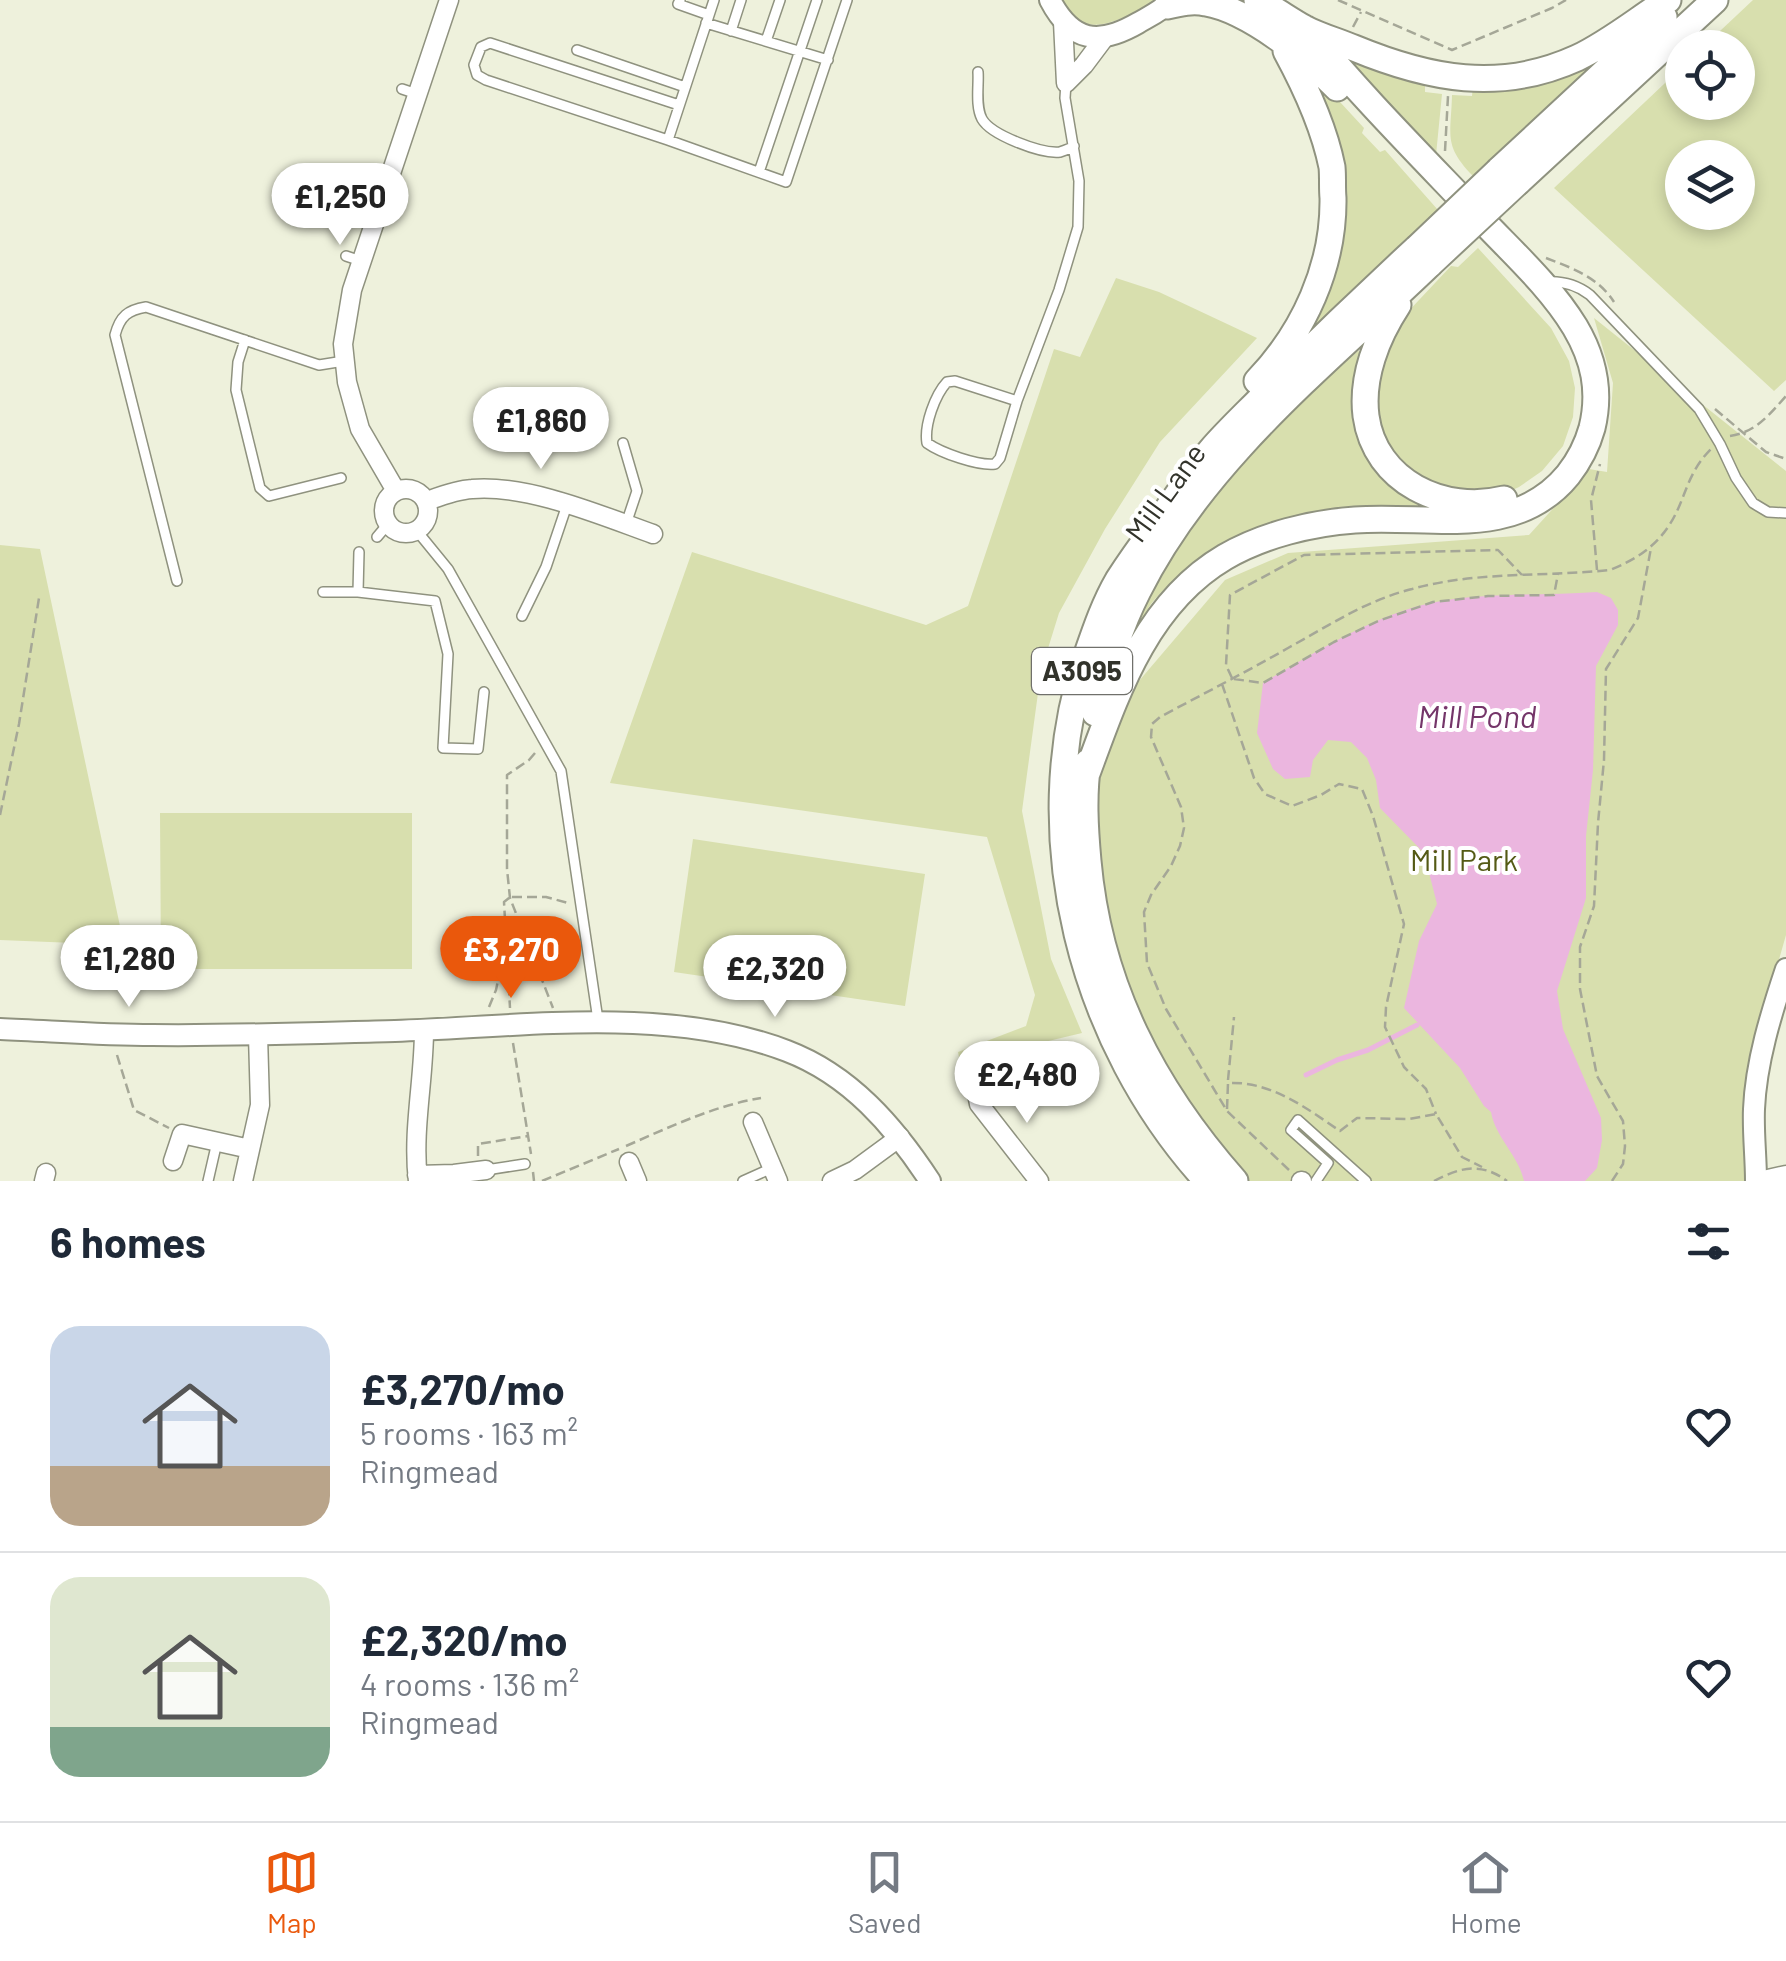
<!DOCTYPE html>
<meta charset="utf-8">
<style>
:root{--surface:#fff;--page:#f2f2f3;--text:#1f2937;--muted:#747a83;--line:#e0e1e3;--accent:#ea580c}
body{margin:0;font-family:Barlow,sans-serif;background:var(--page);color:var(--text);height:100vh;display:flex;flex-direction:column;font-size:38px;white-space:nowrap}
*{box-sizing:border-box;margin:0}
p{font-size:32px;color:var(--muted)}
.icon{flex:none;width:55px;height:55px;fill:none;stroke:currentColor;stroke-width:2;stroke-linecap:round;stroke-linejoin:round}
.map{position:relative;height:1181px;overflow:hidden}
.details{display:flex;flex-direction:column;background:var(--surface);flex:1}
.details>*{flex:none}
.controls{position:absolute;left:1665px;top:30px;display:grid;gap:20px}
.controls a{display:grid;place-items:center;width:90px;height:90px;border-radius:50%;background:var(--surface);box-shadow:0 5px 15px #0003;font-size:50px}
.price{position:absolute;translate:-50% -85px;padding:0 22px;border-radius:35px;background:#fff;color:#222;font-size:32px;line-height:65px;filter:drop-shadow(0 2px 5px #0008)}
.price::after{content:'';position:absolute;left:50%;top:60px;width:30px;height:22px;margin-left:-15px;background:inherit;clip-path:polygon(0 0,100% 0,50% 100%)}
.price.active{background:var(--accent);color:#fff}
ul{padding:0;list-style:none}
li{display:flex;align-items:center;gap:30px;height:250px;padding:0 50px}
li+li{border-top:2px solid var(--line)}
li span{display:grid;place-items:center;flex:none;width:280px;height:200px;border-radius:30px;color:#555}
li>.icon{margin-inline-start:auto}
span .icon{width:120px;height:120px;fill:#fffc;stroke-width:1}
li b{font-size:42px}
h2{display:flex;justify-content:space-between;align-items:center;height:120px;padding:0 50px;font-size:42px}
.menu{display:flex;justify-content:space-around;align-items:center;height:140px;border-top:2px solid var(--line);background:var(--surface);font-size:28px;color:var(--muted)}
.menu a{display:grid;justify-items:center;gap:5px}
.menu .active{color:var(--accent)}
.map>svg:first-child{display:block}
.green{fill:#d8dfae;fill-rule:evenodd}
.water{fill:#ebb6df}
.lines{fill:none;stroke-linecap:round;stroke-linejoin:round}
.stream{stroke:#ebb6df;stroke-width:5}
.service-casing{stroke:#8f927f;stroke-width:12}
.minor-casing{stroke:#8f927f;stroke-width:21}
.tertiary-casing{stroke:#8f927f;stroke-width:24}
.primary-casing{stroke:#8f927f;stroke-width:29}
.path{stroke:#a5a797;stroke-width:2.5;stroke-dasharray:10 5;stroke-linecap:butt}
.service{stroke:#fff;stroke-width:9}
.minor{stroke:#fff;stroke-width:18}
.tertiary{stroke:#fff;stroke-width:20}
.primary{stroke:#fff;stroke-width:25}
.primary-bridge-casing{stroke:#8f927f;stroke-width:29;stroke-linecap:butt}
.primary-bridge{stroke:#fff;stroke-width:25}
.labels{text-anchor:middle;stroke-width:8;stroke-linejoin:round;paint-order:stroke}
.shield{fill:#fff;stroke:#70706b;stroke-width:2.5}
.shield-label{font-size:28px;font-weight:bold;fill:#32332b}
.street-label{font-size:30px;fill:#32332b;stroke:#fff}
.park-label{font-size:30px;fill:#545a15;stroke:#fff}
.water-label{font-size:32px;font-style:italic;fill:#743569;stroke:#fff}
</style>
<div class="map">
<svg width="1786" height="1181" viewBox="0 0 1786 1181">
<rect width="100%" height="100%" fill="#eef1dc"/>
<!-- green -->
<path class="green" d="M1060 0H1158C1149 6 1139 10 1129 15 1098 29 1080 31 1060 0Z
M1753 0H1786V380L1774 391 1554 188 1682 67V102H1738V48L1703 47ZM1682 158H1738V212H1682Z
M1640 24 1473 176C1443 145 1451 136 1452 95L1472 96 1473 85Z
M1343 53 1425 82V92L1442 94 1436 155 1360 77Z
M1303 66 1328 89 1364 128 1362 133 1380 152 1385 150 1438 210 1413 233 1415 237 1283 361 1334 244Z
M1478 248 1551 328 1569 361 1575 388 1573 417 1563 446 1542 471 1519 487 1504 494 1463 496 1404 469 1378 430 1373 373 1403 317 1451 266 1458 267Z
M1116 278 1159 292 1257 338 1160 442 1105 529 1059 613 1041 671 1022 811 1051 959 1082 1033 960 1062 958 1052 1026 1026 1035 995 987 837 610 783 692 552 926 625 968 606 1054 349 1080 357Z
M1543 291C1563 313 1582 340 1589 369 1604 426 1569 491 1512 508 1458 525 1401 513 1345 513 1281 514 1198 551 1155 599 1145 611 1139 625 1132 638L1127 636 1152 581 1171 550 1215 490 1265 431 1358 351 1363 353C1353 388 1357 426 1376 457 1449 568 1622 490 1584 363 1576 336 1557 313 1539 292Z
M1594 318 1786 471V935L1748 1068 1750 1181H1246L1235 1170 1152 1048 1111 946 1095 810 1110 715 1225 580 1288 553 1529 535 1589 469 1607 472 1613 383Z
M0 545 40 549 124 945 0 940Z
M160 813H412V969H161Z
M693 839 925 874 905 1006 674 972Z"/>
<!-- water -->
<path class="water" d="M1597 592 1611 598 1618 610V625L1596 666 1593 770 1586 836V898L1557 991 1563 1029 1601 1118 1602 1140 1597 1168 1585 1181H1524C1519 1156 1495 1137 1491 1112L1484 1106 1460 1068 1404 1008 1419 941 1437 904 1424 853 1380 808 1376 780 1367 758 1351 742 1328 740 1313 760 1310 777 1285 779 1273 769 1257 733 1263 683C1314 653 1377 613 1436 602 1489 592 1544 596 1597 592Z"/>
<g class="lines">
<!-- stream -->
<path class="stream" d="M1306 1075 1337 1060 1368 1050 1417 1025"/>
<!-- service casing -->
<g class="service-casing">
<path id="service" d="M680 0 678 4 709 15
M706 23 828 60
M731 31 741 0
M766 41 780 0
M577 50 685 87
M978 72C979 85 975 106 982 119 991 135 1041 154 1060 152 1063 151 1071 148 1074 146
M402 89 417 94
M679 105 490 43 481 47 474 65 477 75 486 80 668 140 786 182 847 0
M668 140 714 0
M759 172 817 0
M346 256 361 261
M1547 282C1564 281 1577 285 1590 295L1699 409 1720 444 1736 478 1753 503 1768 512 1786 513
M245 340 238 362 236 390 260 488 269 496 341 478
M1017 401 955 381 947 382C935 395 924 425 927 443 941 453 978 466 995 464L1000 458 1017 401 1059 290 1078 227 1079 181 1065 98 1066 83
M623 443 637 491 626 524
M417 531 448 569 561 771 598 1020
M377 537 388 524
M359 552 358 592 435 601 448 654 443 748 478 749 484 692
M177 581 115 335C120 316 128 310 146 307L319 365 344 361
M323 592H358
M522 616 546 567 567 505
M486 1170 525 1164
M208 1181 217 1142
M743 1181 772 1168
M1316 1181 1328 1163 1291 1130 1298 1120 1366 1181"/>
</g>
<!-- minor casing -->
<g class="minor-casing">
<path id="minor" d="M1063 22 1066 83
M1066 83 1084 65 1105 37
M384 511a22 22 0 1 1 44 0a22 22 0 1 1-44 0Z
M396 491 360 429 347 382 343 344 352 290 449 0
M427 501C441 496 456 490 472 489 527 484 600 515 653 534
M976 1088 979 1104 1039 1181
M753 1122 778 1181
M173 1161 182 1134 250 1149
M629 1162 637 1181
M417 1175 454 1174 486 1170
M44 1181 46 1173
M243 1181 260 1105 258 1035
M418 1181C412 1131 424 1080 424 1030
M832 1181 855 1170 900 1137
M1301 1181H1302
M1759 1181 1786 1175"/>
</g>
<!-- tertiary casing -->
<g class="tertiary-casing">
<path id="tertiary" d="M1050 0C1072 42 1098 46 1138 23 1150 16 1163 10 1172 0
M0 1029C51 1031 101 1035 152 1035 233 1036 314 1033 395 1031 520 1027 667 1005 787 1051 850 1075 894 1126 930 1181
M1756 1181C1756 1157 1753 1133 1754 1109 1756 1062 1771 1014 1786 969"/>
</g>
<!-- primary casing -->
<g class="primary-casing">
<path id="primary" d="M1257 0C1273 8 1288 19 1304 28 1319 36 1337 41 1354 48 1429 79 1500 93 1577 58 1609 43 1638 19 1668 0
M1167 6C1180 3 1193 0 1206 3 1248 10 1308 58 1337 88
M1499 170 1664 17
M1518 182 1715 0
M1398 305C1377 337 1361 377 1366 416 1375 482 1444 514 1504 499
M1257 381C1304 332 1334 266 1333 198 1332 188 1333 177 1332 167 1324 127 1305 86 1286 51
M1095 713C1107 671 1118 630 1138 591 1204 459 1326 364 1430 264
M1088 762C1083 795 1085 828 1088 861 1099 985 1153 1088 1235 1181
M1086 776C1116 695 1145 604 1225 557 1263 535 1311 523 1355 520 1428 514 1514 541 1568 475 1579 461 1587 446 1592 428 1601 391 1594 359 1575 327 1550 286 1513 253 1480 218 1421 156 1360 95 1306 29
M1207 1181C1081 1043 1027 836 1086 657 1095 631 1104 604 1118 580 1129 563 1141 546 1153 530 1172 503 1190 475 1211 450 1229 429 1250 410 1269 390 1318 341 1367 294 1417 248"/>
</g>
<!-- path -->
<path class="path" d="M1338 0 1452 50 1552 8 1566 0
M1353 27 1361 12
M1445 151 1448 96
M1546 258C1572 268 1598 277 1614 302
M1715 409 1766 452 1786 459
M1730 436C1756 432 1769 415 1786 396
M1597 570 1591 500 1600 464
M1232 678 1226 665 1230 595 1304 555 1498 550 1522 575
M1234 679 1263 683 1334 642 1378 621 1433 602 1488 596 1554 595 1558 574
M1222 684 1254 778 1265 794 1292 806 1321 795 1339 784 1362 789 1373 816 1404 924 1386 1007 1385 1027 1404 1067 1426 1089 1436 1114
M535 753 529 760 507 775V869L510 898 553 1008
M0 815 19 724 39 598
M512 897H546L568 903
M509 898 504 902 510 1008
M489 1007 496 990 502 961 505 959
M513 1043 531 1154
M117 1055 134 1110 169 1128
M1228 1080 1234 1017
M1227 1109 1228 1083C1271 1081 1306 1108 1340 1131L1357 1118 1409 1119 1436 1114 1462 1157 1482 1167
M626 1146C670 1127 713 1106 761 1098
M478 1156V1144L528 1136
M1289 1170 1227 1111 1166 1009 1147 963 1144 912 1151 895 1171 866 1180 846 1184 828 1181 807 1151 737 1152 724 1160 717C1203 694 1246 672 1288 648 1328 626 1367 600 1412 589 1476 571 1545 577 1610 570 1634 560 1653 549 1668 527 1686 501 1685 475 1711 449
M533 1172 534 1181
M542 1181 619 1149
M1434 1181C1461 1167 1481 1162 1507 1181
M1612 1181 1623 1164 1625 1146 1623 1121 1597 1076 1580 989V947L1594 906 1598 823 1604 760 1606 669 1638 618 1651 548"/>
<!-- service -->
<use href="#service" class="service"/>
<!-- minor -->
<use href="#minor" class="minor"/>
<!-- tertiary -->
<use href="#tertiary" class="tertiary"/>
<!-- primary -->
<use href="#primary" class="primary"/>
<!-- primary-bridge casing -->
<g class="primary-bridge-casing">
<path id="primary-bridge" d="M1417 248 1499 170
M1430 264 1518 182"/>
</g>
<!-- primary-bridge -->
<use href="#primary-bridge" class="primary-bridge"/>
</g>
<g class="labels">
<!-- shield labels -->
<rect class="shield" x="1032" y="648" width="100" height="46" rx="8"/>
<g class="shield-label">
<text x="1082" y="681">A3095</text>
</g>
<!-- street labels -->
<g class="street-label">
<text transform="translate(1166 493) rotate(-54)" y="10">Mill Lane</text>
</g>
<!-- park labels -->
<g class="park-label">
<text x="1464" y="871">Mill Park</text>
</g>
<!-- water labels -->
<g class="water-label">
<text x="1477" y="728">Mill Pond</text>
</g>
</g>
</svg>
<div class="controls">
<a><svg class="icon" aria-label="locate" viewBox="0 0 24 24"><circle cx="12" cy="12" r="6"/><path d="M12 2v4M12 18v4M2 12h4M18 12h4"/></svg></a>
<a><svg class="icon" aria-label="layers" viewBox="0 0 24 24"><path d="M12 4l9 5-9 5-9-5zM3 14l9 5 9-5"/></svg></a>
</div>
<b class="price" style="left:340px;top:248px">£1,250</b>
<b class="price" style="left:541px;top:472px">£1,860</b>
<b class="price active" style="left:511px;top:1001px">£3,270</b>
<b class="price" style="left:129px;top:1010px">£1,280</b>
<b class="price" style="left:775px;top:1020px">£2,320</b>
<b class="price" style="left:1027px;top:1126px">£2,480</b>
</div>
<section class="details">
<h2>6 homes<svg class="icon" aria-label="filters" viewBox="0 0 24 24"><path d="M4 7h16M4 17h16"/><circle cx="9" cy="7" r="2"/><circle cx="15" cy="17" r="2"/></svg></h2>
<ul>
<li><span style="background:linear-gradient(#c9d6e8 70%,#b9a48a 0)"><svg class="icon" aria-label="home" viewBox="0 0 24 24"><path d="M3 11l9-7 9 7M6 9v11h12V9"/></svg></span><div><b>£3,270/mo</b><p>5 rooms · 163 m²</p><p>Ringmead</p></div><svg class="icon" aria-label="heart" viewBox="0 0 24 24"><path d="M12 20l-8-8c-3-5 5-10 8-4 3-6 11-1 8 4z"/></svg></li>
<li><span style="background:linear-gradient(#dfe7d0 75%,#7fa58c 0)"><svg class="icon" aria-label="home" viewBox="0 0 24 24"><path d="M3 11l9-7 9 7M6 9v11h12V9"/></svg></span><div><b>£2,320/mo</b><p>4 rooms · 136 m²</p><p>Ringmead</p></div><svg class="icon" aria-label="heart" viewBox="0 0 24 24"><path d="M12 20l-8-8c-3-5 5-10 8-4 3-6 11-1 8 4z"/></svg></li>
</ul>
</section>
<nav class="menu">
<a class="active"><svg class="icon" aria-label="map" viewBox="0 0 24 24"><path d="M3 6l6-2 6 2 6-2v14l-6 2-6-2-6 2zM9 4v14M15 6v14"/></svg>Map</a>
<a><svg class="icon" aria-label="saved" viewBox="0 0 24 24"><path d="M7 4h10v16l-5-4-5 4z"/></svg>Saved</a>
<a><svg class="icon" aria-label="home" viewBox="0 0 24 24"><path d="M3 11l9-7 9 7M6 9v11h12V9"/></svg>Home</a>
</nav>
